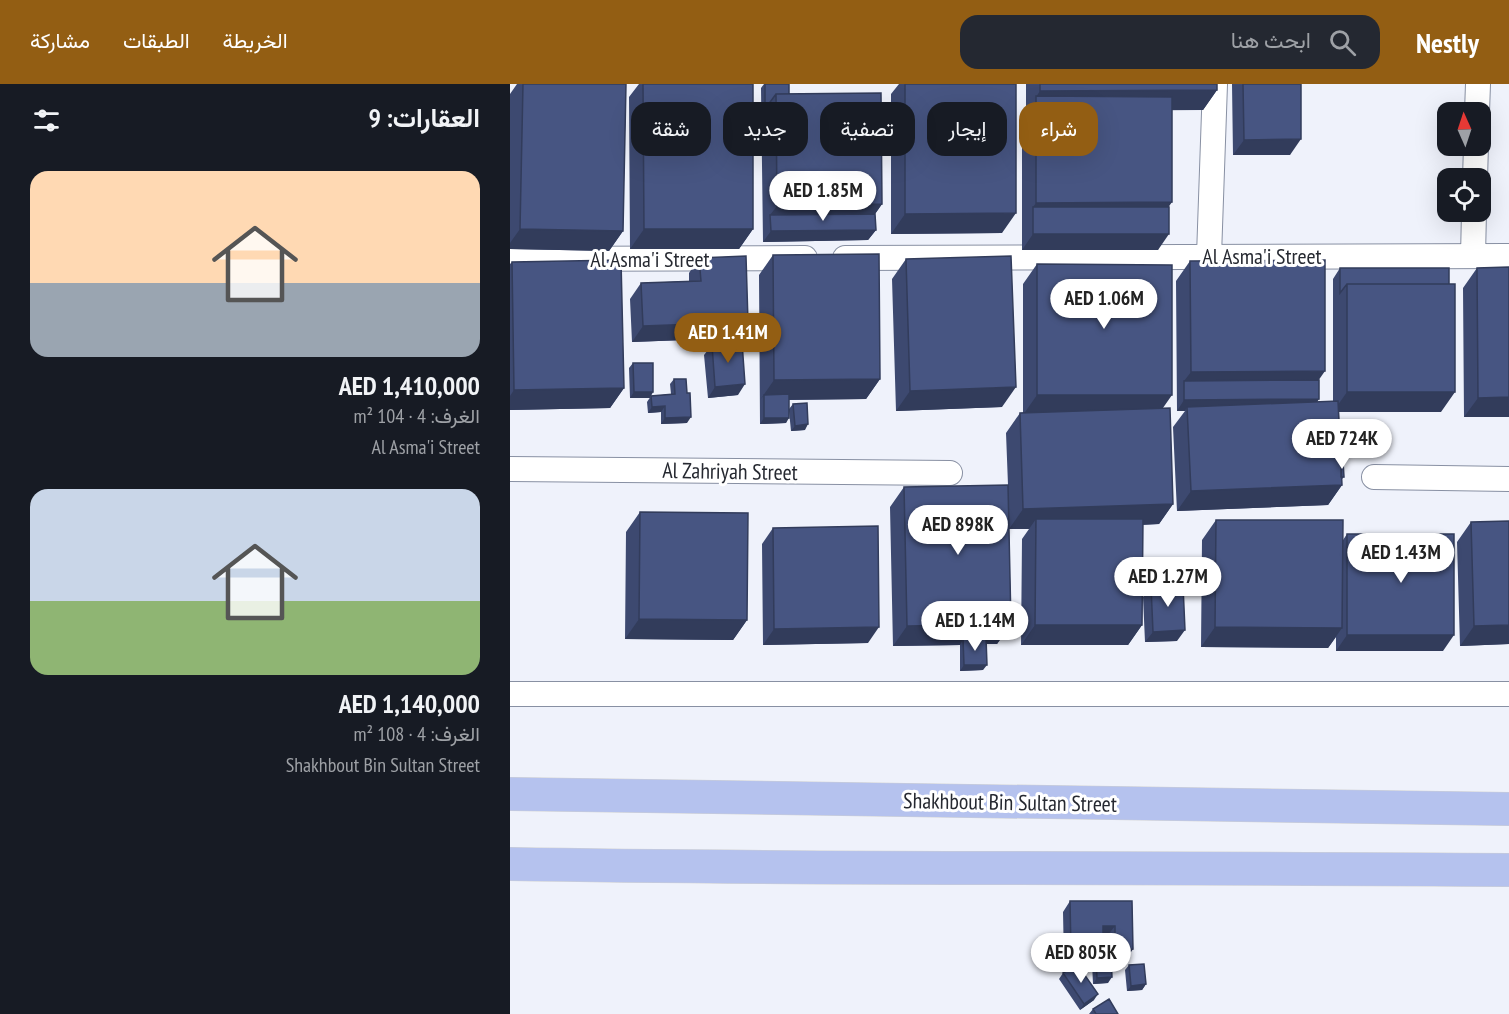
<!DOCTYPE html>
<html lang="ar">
<meta charset="utf-8">
<style>
:root{--surface:#171b24;--page:#242831;--text:#f1f3f6;--muted:#9ea1a6;--accent:#935e13}
body{margin:0;font-family:"PT Sans Narrow",Vazirmatn,sans-serif;background:var(--page);color:var(--text);direction:rtl;height:100vh;display:flex;flex-direction:column;font-size:22px;white-space:nowrap}
*{box-sizing:border-box;margin:0}
p{font-size:20px;color:var(--muted)}
.icon{flex:none;width:33px;height:33px;fill:none;stroke:currentColor;stroke-width:2;stroke-linecap:round;stroke-linejoin:round}
.map{position:relative;flex:1;overflow:hidden;direction:ltr}
.panel{display:flex;flex-direction:column;background:var(--surface);width:510px}
.panel>*{flex:none}
.guide{position:absolute;left:18px;top:18px;width:570px;height:54px;direction:rtl;display:flex;gap:12px}
.needle{width:39px;rotate:357deg}
.tools{position:absolute;left:927px;top:18px;display:grid;gap:12px}
.tools a{display:grid;place-items:center;width:54px;height:54px;border-radius:12px;background:var(--surface);box-shadow:0 6px 24px #0002;font-size:30px}
.price{position:absolute;translate:-50% -51px;padding:0 14px;border-radius:21px;background:#fff;color:#222;font-size:20px;line-height:39px;filter:drop-shadow(0 2px 3px #0008)}
.price::after{content:'';position:absolute;left:50%;top:36px;width:18px;height:14px;margin-left:-9px;background:inherit;clip-path:polygon(0 0,100% 0,50% 100%)}
.price.selected{background:var(--accent);color:#fff}
ul{padding:0;list-style:none}
li{display:grid;align-content:center;gap:12px;height:318px;padding:0 30px}
li span{display:grid;place-items:center;height:186px;border-radius:18px;color:#555}
li>.icon{margin-inline-start:auto}
span .icon{width:108px;height:108px;fill:#fffc;stroke-width:1}
li b{font-size:26px}
h2{display:flex;justify-content:space-between;align-items:center;height:72px;padding:0 30px;font-size:26px}
.pill{padding:0 21px;border-radius:18px;background:var(--surface);box-shadow:0 6px 24px #0002;font-size:21px;line-height:54px}
.pill.selected{background:var(--accent);color:#fff}
header{display:flex;align-items:center;gap:36px;box-sizing:border-box;height:84px;padding:0 30px;background:var(--accent);color:#fff}
header strong{font-size:28px}
nav{display:flex;gap:33px;margin-inline-start:auto;font-size:21px}
.search{width:420px;height:54px;background:var(--page);display:flex;align-items:center;gap:15px;box-sizing:border-box;padding:0 21px;border-radius:18px;color:var(--muted);font-size:22px}
main{display:flex;flex:1;min-height:0}
.map>svg:first-child{display:block}
.lines{fill:none;stroke-linecap:round;stroke-linejoin:round}
.minor-casing{stroke:#8890a3;stroke-width:26}
.primary-casing{stroke:#cfd0d2;stroke-width:34}
.minor{stroke:#fff;stroke-width:24}
.primary{stroke:#b5c2ee;stroke-width:33}
.wall{fill:#3d4970;fill-rule:evenodd}
.shaded-wall{fill:#323c5b}
.building{fill:#475582;stroke:#323c5b;stroke-width:1.5}
.labels{text-anchor:middle;stroke-width:6;stroke-linejoin:round;paint-order:stroke}
.street-label{font-size:22px;fill:#262931;stroke:#fff}
</style>
<header>
<strong>Nestly</strong>
<div class="search"><svg class="icon" aria-label="search" viewBox="0 0 24 24"><circle cx="10" cy="10" r="6"/><path d="M15 15l6 6"/></svg>ابحث هنا</div>
<nav><a>الخريطة</a><a>الطبقات</a><a>مشاركة</a></nav>
</header>
<main>
<div class="map">
<svg width="999" height="930" viewBox="0 0 999 930">
<rect width="100%" height="100%" fill="#eff2fb"/>
<g class="lines">
<!-- minor casing -->
<g class="minor-casing">
<path id="minor" d="M967 28 968 0
M965 94 966 62
M699 172 705 0
M963 172 964 128
M335 174 999 172
M0 175 295 174
M0 385 440 389
M864 393 999 395
M0 610H999"/>
</g>
<!-- primary casing -->
<g class="primary-casing">
<path id="primary" d="M0 710 999 725
M0 780C333 786 666 783 999 786"/>
</g>
<!-- minor -->
<use href="#minor" class="minor"/>
<!-- primary -->
<use href="#primary" class="primary"/>
</g>
<!-- wall -->
<path class="wall" d="M7 0H116L113 147 99 167 0 165V10Z
M129 0H243V145L229 165H120L119 13Z
M254 0H279V10L372 120 365 130 366 146 358 156 253 158 251 4Z
M389 0H506L492 149 381 150V10Z
M516 0H707V6L693 26H662L659 123 648 166H512V32L516 26Z
M722 0H791L780 71H723Z
M263 171 370 295 356 315 279 316V325L283 320 295 346 281 347 279 327 276 339 250 340 249 191Z
M189 174 238 238 227 254 122 258 120 215 131 199 179 197V189Z
M396 175 492 323 386 327 382 195Z
M680 177 809 296 807 318 823 317V195L830 184 931 328H829L831 377 834 393 831 396 832 401 818 421 667 427 663 343 675 327H667L666 197Z
M2 178 114 304 100 324 0 326V180Z
M527 180 652 324 663 420 649 440 633 441 632 541 618 561H511L512 455 519 445H499L501 540 487 560H477L473 586 450 587V561L383 562 380 423 394 403 498 401 496 349 510 329H513V200Z
M999 183V333H954L953 204 967 184Z
M202 261 228 311 198 314 194 271Z
M123 279 140 314H120L119 284Z
M164 295 177 339 151 340V328L138 329 137 318 141 312 161 310 160 300Z
M130 428 237 536 223 556 115 555 116 448Z
M706 436 833 456 837 450 933 567H826V553L818 564 691 563 692 456Z
M961 438 999 560 950 562 947 458Z
M263 444 358 559 253 561 252 460Z
M641 502 667 557 635 558 633 513Z
M560 817H622L623 865 615 876H601L598 899 583 900 582 879 583 877 554 878 553 828ZM593 852H597L598 873H589Z
M619 881 636 900 632 906 617 907 615 886Z
M553 889 584 916 570 926 549 895Z
M583 925 608 930H579Z"/>
<!-- shaded-wall -->
<path class="shaded-wall" d="M707 6 693 26 526 27V13L530 7Z
M791 55 780 71H723L734 56Z
M662 118 648 138 523 123 526 119Z
M372 120 358 140 260 131 267 122Z
M506 129 492 149 381 150 395 130Z
M10 145 113 147 99 167 0 165V159Z
M134 145H243L229 165H120Z
M366 146 358 156 253 158 261 147Z
M523 150H659L648 166H512Z
M238 238 227 254 122 258 133 242Z
M815 287 801 307 674 297 681 288Z
M370 295 356 315 254 316V311L250 316 264 296Z
M235 300 228 311 198 314 205 303Z
M506 303 492 323 386 327 400 307Z
M114 304 100 324 0 326V312L4 306Z
M124 308H143L140 314H120Z
M837 308H945L931 328H823Z
M527 311H662L648 331H513Z
M999 313V333H954L968 314Z
M809 315 802 326 677 323 675 327H667L674 316Z
M155 322 151 328 138 329 142 323Z
M181 333 177 339 151 340 155 334Z
M254 334H279L276 339 250 340Z
M298 340 295 346 281 347 285 342Z
M832 401 818 421 667 427 681 407Z
M663 420 649 440 525 444 526 435 519 445H499L513 425Z
M129 535 237 536 223 556 115 555Z
M501 540 487 560H454L453 555 450 561 383 562 397 542Z
M525 541H632L618 561H511Z
M999 541V560L950 562 964 542Z
M369 543 358 559 253 561 264 545Z
M705 543 832 544 818 564 691 563Z
M675 546 667 557 635 558 643 548Z
M837 551H944L933 567H826Z
M454 581H477L473 586 450 587Z
M593 842H605L597 852H585Z
M623 865 615 876H598L605 866Z
M561 867H593L586 877V874L583 877 554 878Z
M602 893 598 899 583 900 587 894Z
M636 900 632 906 617 907 621 902Z
M588 910 584 916 570 926 574 920Z"/>
<!-- building -->
<path class="building" d="M13 0H116L113 147 10 145Z
M133 0H243V145H134Z
M255 0H279V10H266L255 25Z
M395 0H506V129L395 130Z
M530 0H707V6L530 7Z
M733 0H791V55L734 56Z
M371 9 372 120 267 122 266 10Z
M526 12 662 13V118L526 119Z
M523 123H659V150H523Z
M365 130 366 146 261 147 260 131Z
M369 170 370 295 264 296 263 171Z
M236 172 238 238 133 242 131 199 191 197 189 174Z
M501 172 506 303 400 307 396 175Z
M111 176 114 304 4 306 2 178Z
M815 176V287L681 288 680 177Z
M527 180 662 181V311H527Z
M999 183V313L968 314 967 184Z
M830 184H939V200H837L830 209Z
M837 200H945V308H837Z
M232 258 235 300 205 303 202 261Z
M123 279H143V308H124Z
M164 295H176L177 309H180L181 333 155 334V322L142 323 141 312 165 310Z
M809 296V315L674 316V297Z
M279 310V334H254V311Z
M828 317 832 401 681 407 677 323Z
M297 319 298 340 285 342 283 320Z
M660 324 663 420 513 425 510 329Z
M831 377H833L834 393H831Z
M498 401 501 540 397 542 394 403Z
M130 428 238 429 237 536 129 535Z
M526 435H633L632 541H525Z
M706 436H833L832 544 705 543Z
M999 437V541L964 542 961 438Z
M368 442 369 543 264 545 263 444Z
M837 450H944V551H837Z
M673 501 675 546 643 548 641 502Z
M476 554 477 581H454L453 555Z
M560 817H622L623 865 605 866V842H593V867H561Z
M601 872 602 893 587 894 586 874Z
M567 880 588 910 574 920 553 889Z
M634 880 636 900 621 902 619 881Z
M599 915 608 930H586L583 925Z"/>
<g class="labels">
<!-- street labels -->
<g class="street-label">
<text x="752" y="180">Al Asma'i Street</text>
<text x="140" y="183">Al Asma'i Street</text>
<text transform="translate(220 387) rotate(1)" y="8">Al Zahriyah Street</text>
<text transform="translate(500 718) rotate(1)" y="8">Shakhbout Bin Sultan Street</text>
</g>
</g>
</svg>
<div class="tools">
<a><svg class="needle" viewBox="-14 -14 28 28"><path d="M0-13l5 13h-10z" fill="#e53935"/><path d="M0 13l5-13h-10z" fill="#9ea1a6"/></svg></a>
<a><svg class="icon" aria-label="locate" viewBox="0 0 24 24"><circle cx="12" cy="12" r="6"/><path d="M12 2v4M12 18v4M2 12h4M18 12h4"/></svg></a>
</div>
<b class="price" style="left:313px;top:138px">AED 1.85M</b>
<b class="price" style="left:594px;top:246px">AED 1.06M</b>
<b class="price selected" style="left:218px;top:280px">AED 1.41M</b>
<b class="price" style="left:832px;top:386px">AED 724K</b>
<b class="price" style="left:448px;top:472px">AED 898K</b>
<b class="price" style="left:891px;top:500px">AED 1.43M</b>
<b class="price" style="left:658px;top:524px">AED 1.27M</b>
<b class="price" style="left:465px;top:568px">AED 1.14M</b>
<b class="price" style="left:571px;top:900px">AED 805K</b>
<div class="guide">
<a class="pill selected">شراء</a>
<a class="pill">إيجار</a>
<a class="pill">تصفية</a>
<a class="pill">جديد</a>
<a class="pill">شقة</a>
</div>
</div>
<section class="panel">
<h2>العقارات: 9<svg class="icon" aria-label="filters" viewBox="0 0 24 24"><path d="M4 7h16M4 17h16"/><circle cx="9" cy="7" r="2"/><circle cx="15" cy="17" r="2"/></svg></h2>
<ul>
<li><span style="background:linear-gradient(#ffd9b3 60%,#9aa5b1 0)"><svg class="icon" aria-label="home" viewBox="0 0 24 24"><path d="M3 11l9-7 9 7M6 9v11h12V9"/></svg></span><div><b>AED 1,410,000</b><p>الغرف: 4 · 104 m²</p><p>Al Asma'i Street</p></div></li>
<li><span style="background:linear-gradient(#c9d6e8 60%,#8fb573 0)"><svg class="icon" aria-label="home" viewBox="0 0 24 24"><path d="M3 11l9-7 9 7M6 9v11h12V9"/></svg></span><div><b>AED 1,140,000</b><p>الغرف: 4 · 108 m²</p><p>Shakhbout Bin Sultan Street</p></div></li>
</ul>
</section>
</main>
